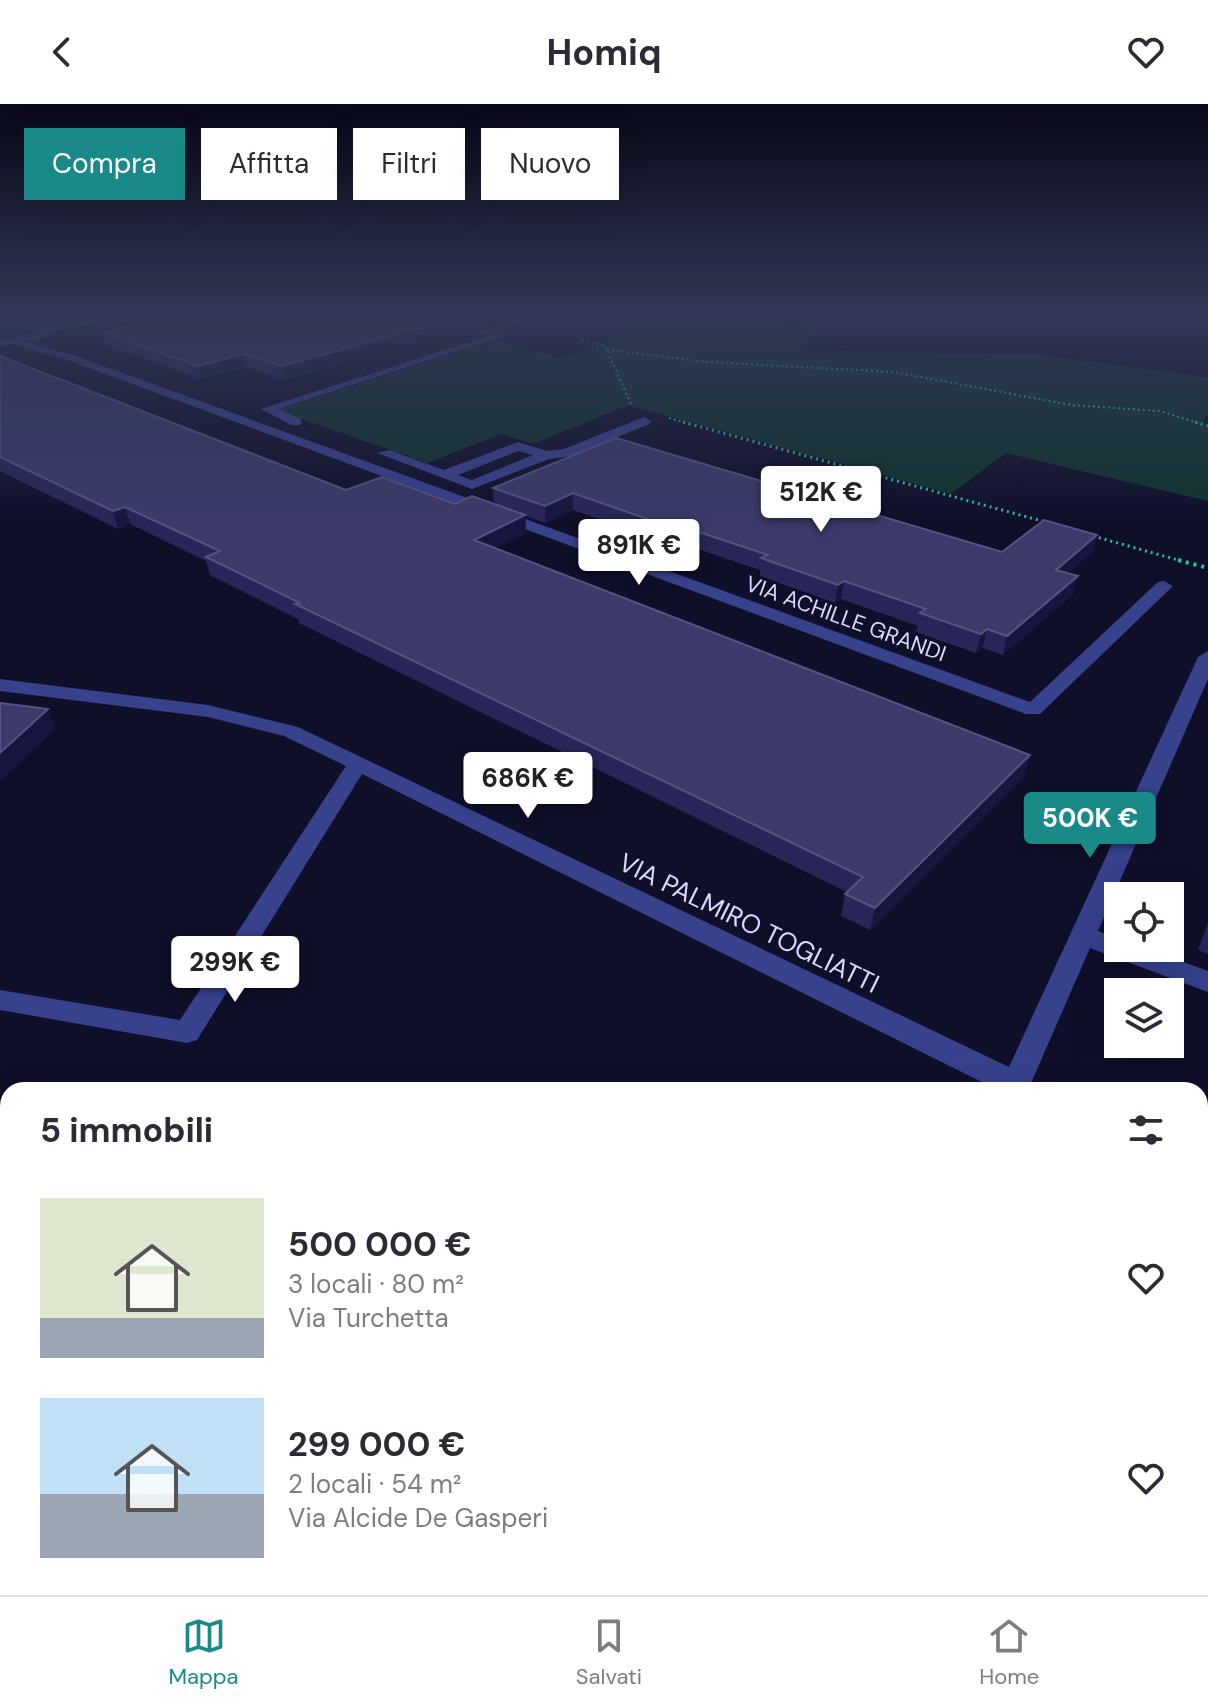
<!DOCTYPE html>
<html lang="it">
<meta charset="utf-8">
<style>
:root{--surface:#fff;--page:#f7f7f7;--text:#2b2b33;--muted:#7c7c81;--line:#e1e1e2;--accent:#198a88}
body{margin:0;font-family:"DM Sans",sans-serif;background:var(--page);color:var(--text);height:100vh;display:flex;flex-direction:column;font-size:30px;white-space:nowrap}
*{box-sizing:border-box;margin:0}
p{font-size:26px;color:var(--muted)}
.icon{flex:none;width:44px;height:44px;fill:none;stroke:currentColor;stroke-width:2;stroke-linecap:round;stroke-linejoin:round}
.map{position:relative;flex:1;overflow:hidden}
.panel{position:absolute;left:0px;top:978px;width:1208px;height:514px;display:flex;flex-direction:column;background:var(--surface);border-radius:24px 24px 0 0;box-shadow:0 8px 32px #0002}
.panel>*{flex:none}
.banner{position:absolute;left:24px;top:24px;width:800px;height:72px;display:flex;gap:16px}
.controls{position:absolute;left:1104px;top:778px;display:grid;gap:16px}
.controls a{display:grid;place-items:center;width:80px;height:80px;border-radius:0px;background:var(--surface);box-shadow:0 8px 32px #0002;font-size:40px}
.price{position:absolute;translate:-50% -68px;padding:0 18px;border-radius:8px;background:#fff;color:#222;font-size:26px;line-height:52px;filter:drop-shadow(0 2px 4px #0008)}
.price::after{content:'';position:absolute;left:50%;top:48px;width:24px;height:18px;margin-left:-12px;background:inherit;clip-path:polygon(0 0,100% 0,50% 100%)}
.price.current{background:var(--accent);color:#fff}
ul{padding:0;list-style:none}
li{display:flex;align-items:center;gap:24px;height:200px;padding:0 40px}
li span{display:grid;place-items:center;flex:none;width:224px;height:160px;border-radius:0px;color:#555}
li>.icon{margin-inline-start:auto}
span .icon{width:96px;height:96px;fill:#fffc;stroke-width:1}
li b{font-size:34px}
h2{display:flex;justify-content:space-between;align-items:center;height:96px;padding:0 40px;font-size:34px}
.tag{padding:0 28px;border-radius:0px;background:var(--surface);box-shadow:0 8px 32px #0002;font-size:28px;line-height:72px}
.tag.current{background:var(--accent);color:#fff}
header{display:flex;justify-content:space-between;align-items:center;height:104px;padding:0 40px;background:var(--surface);font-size:36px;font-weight:700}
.tab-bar{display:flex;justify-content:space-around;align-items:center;height:112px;border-top:2px solid var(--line);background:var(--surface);font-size:22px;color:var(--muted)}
.tab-bar a{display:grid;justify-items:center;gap:4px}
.tab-bar .current{color:var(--accent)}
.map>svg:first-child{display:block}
.green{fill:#11342e}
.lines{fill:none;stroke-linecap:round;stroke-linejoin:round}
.path-far2{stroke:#27c3a1;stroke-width:2;stroke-dasharray:2 3;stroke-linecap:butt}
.path-far1{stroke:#27c3a1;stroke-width:3;stroke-dasharray:2 4;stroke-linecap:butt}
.path{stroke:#27c3a1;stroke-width:4;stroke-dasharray:3 5;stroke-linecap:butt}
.minor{fill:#37418c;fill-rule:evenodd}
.wall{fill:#282659}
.shaded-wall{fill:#16153e}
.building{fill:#3b3a6a;stroke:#545382;stroke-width:2}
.labels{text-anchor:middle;stroke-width:6;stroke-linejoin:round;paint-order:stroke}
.far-street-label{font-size:22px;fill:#d8d9ff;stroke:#0f0f2a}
.street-label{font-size:26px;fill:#d8d9ff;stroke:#0f0f2a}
</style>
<header><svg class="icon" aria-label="back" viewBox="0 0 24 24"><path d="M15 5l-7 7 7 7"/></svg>Homiq<svg class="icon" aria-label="heart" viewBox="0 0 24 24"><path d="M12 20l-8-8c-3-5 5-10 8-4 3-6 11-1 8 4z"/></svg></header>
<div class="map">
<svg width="1208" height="1491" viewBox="0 0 1208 1491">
<rect width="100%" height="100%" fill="#0f0f2a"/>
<!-- green -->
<path class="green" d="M566 210H738L816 227 804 246 1040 251 1208 273V308L1203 319 1208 320V397L1006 349 951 390 628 301 533 340 501 330 427 359 277 306 495 237 561 254 638 227Z"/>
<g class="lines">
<!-- path-far2 -->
<path class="path-far2" d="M582 236 605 242 631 300
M607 246 707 258 894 268 1071 301 1160 307 1201 320
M669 314 690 320"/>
<!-- path-far1 -->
<path class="path-far1" d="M683 318 1049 419
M1195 318 1208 322
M1093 432 1185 458"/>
<!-- path -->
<path class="path" d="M1178 456 1208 464"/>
<!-- minor -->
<path class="minor" d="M116 210H141L54 227 44 234 27 238 73 251 1030 598 1158 478 1164 477 1173 482 1040 610H1026L65 255 12 240 0 243V237L37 229 43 225 0 224V218L38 216 52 221Z
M530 210H546L484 231 475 229Z
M494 230 503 232 279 305 301 315V321H291L261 305Z
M644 313 651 317 649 320 572 352 549 355 472 385 377 349 389 346 444 366 518 338 547 347 564 345ZM518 347 533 351 472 376 458 371Z
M1208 547V575L1098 827 1118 834V844H1145L1208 867V888L1090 844 1028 986H998L362 670 197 936 187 939 0 906V886L180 916 346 662 284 632 208 613 0 587V575L208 601 298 623 1009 963 1198 553Z
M1200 1240 1208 1243V1280L1200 1277Z
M689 1484H736L739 1491H691Z"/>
</g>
<!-- wall -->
<path class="wall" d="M151 210H433L422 213 442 218 443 231 284 276 246 263 201 275 106 242 103 229 153 217Z
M0 252 346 386 455 400H494L493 384 616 334 1002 448 1097 431 1092 448 1068 469 1078 472 1073 490 1003 551 983 544 976 549 916 528 918 522 841 495 835 499 760 472V466L689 442 683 445 573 406 545 419 525 412 526 429 495 444 1024 672 870 826 841 812 845 790 847 788 299 519 298 515 210 471 206 457 130 420 118 425 0 367Z
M1208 819V850L1198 846Z
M1200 1055 1208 1059V1198L1200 1194Z
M1200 1320 1208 1324V1427L1200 1423Z"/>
<!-- shaded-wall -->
<path class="shaded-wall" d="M399 210H433L400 220Z
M442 218 443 231 284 276 282 262Z
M243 250 246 263 201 275 199 262Z
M573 389V406L545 419V402Z
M125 403 130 420 118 425 113 407Z
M525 411 526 429 476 453 474 436Z
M690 425 689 442 683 445 684 428Z
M1097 431 1092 448 1051 483 1056 466Z
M1078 472 1073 490 1003 551 1007 532Z
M844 477 841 495 835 499 838 481Z
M987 525 983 544 976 549 981 530Z
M48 605 55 626 0 678V649Z
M1030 651 1024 672 870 826 875 804Z"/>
<!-- building -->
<path class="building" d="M168 210H410L442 218 282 262 243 250 199 262 103 229 174 212Z
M0 252 346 386 382 373 455 400 472 392 525 411 474 436 1030 651 875 804 845 790 863 773 295 500 300 499 206 453 220 447 125 403 113 407 0 353Z
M616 334 1002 448 1044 416 1097 431 1056 466 1078 472 1007 532 987 525 981 530 920 509 926 505 844 477 838 481 761 454 768 451 690 425 684 428 573 389 545 402 493 384Z
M0 599 48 605 0 649Z
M1200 1055 1208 1059V1179L1200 1174Z
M1200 1320 1208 1324V1407L1200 1402Z
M1200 1466 1203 1468 1200 1482Z
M986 1484H1199L1198 1491H983Z"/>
<!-- sky -->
<linearGradient id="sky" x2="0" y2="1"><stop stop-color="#080817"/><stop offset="0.5" stop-color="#313755"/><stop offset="1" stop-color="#313755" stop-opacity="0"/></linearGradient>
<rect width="1208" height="419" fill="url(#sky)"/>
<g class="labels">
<!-- far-street labels -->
<g class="far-street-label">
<text transform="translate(846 514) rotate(20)" y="8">VIA ACHILLE GRANDI</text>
</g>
<!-- street labels -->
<g class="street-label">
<text transform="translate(749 819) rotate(26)" y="9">VIA PALMIRO TOGLIATTI</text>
</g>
</g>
</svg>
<div class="controls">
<a><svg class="icon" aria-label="locate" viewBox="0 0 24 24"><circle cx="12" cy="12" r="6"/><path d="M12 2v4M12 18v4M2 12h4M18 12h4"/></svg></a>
<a><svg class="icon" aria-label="layers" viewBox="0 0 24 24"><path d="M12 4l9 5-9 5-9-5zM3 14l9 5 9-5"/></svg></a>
</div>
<b class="price" style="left:821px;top:430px">512K €</b>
<b class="price" style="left:639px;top:483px">891K €</b>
<b class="price" style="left:528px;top:716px">686K €</b>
<b class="price current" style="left:1090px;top:756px">500K €</b>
<b class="price" style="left:235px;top:900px">299K €</b>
<div class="banner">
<a class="tag current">Compra</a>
<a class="tag">Affitta</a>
<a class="tag">Filtri</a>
<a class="tag">Nuovo</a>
</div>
<section class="panel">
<h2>5 immobili<svg class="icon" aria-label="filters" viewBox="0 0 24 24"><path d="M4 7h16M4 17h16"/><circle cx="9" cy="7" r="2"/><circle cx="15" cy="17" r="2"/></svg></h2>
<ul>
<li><span style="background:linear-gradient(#dfe7d0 75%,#9aa5b1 0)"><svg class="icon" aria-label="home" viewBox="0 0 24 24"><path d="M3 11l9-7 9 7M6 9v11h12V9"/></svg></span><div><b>500 000 €</b><p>3 locali · 80 m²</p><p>Via Turchetta</p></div><svg class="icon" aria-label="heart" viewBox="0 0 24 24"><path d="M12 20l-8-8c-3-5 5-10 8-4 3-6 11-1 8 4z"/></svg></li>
<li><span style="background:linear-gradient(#bfe0f5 60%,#9aa5b1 0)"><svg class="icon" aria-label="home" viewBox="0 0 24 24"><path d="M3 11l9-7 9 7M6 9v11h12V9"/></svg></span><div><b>299 000 €</b><p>2 locali · 54 m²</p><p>Via Alcide De Gasperi</p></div><svg class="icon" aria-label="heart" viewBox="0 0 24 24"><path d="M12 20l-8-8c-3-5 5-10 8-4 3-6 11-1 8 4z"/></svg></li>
</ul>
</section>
</div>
<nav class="tab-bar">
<a class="current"><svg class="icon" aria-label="map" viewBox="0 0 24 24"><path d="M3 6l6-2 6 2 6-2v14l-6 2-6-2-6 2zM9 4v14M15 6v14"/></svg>Mappa</a>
<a><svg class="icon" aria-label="saved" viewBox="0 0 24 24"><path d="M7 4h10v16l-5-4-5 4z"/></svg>Salvati</a>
<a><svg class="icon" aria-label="home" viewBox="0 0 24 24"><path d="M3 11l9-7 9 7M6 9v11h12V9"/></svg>Home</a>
</nav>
